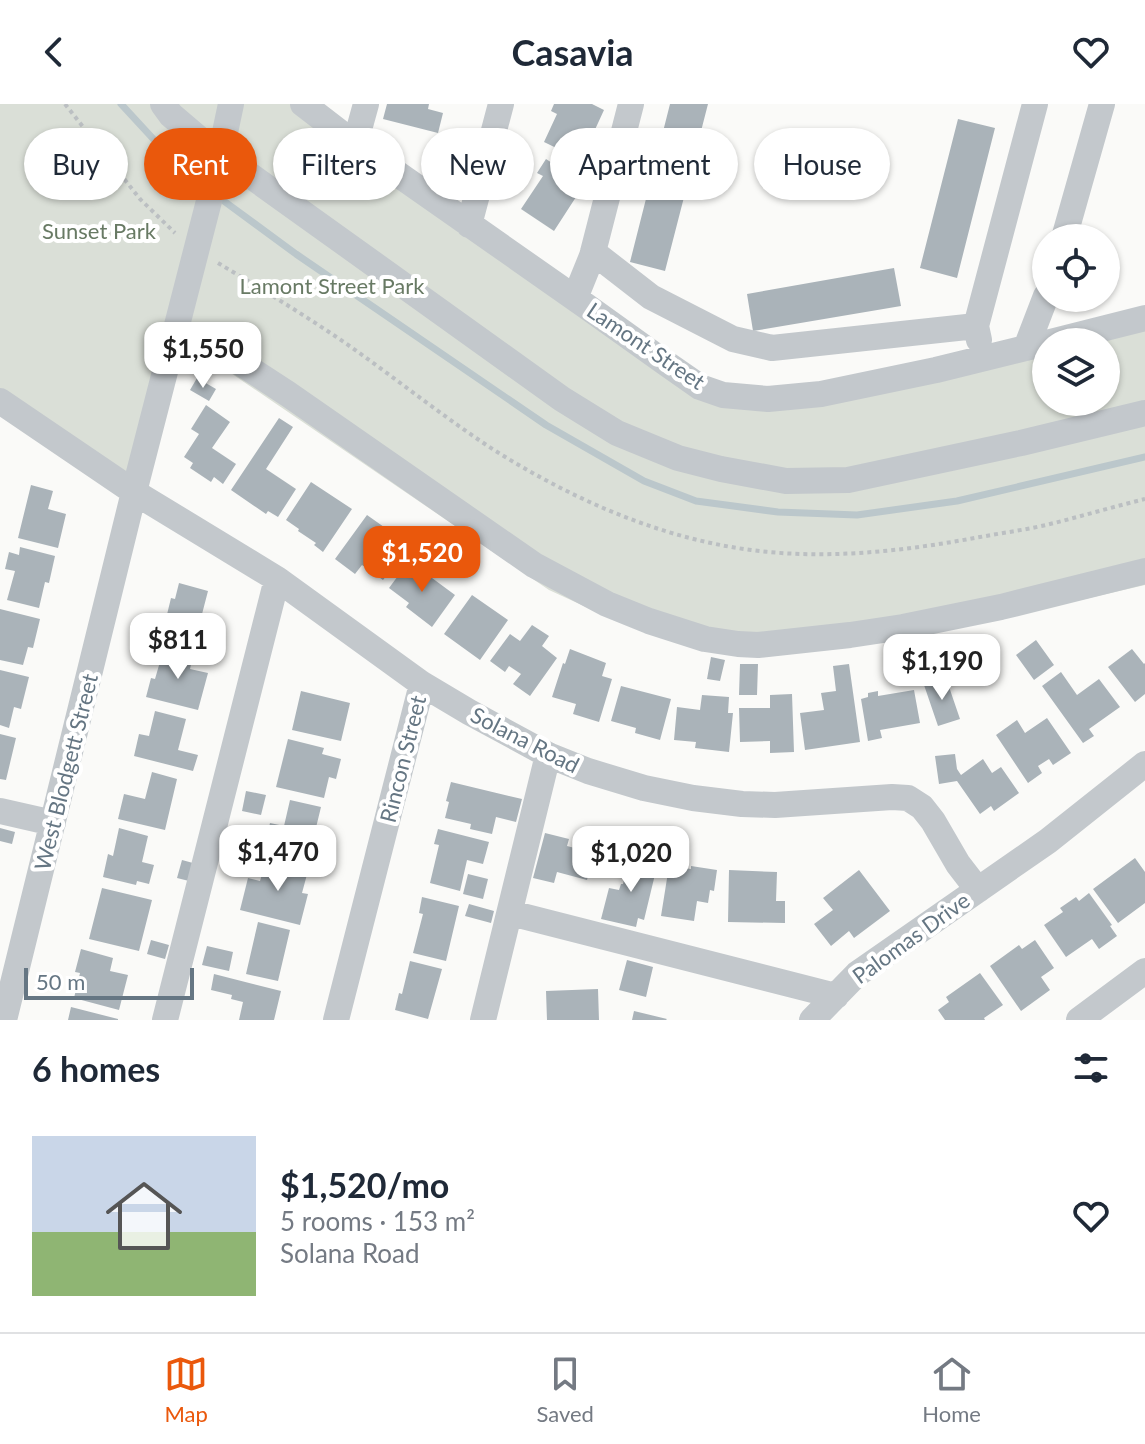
<!DOCTYPE html>
<meta charset="utf-8">
<style>
:root{--surface:#fff;--page:#f2f2f3;--text:#1f2937;--muted:#747a83;--line:#e0e1e3;--accent:#ea580c}
body{margin:0;font-family:Lato,sans-serif;background:var(--page);color:var(--text);height:100vh;display:flex;flex-direction:column;font-size:30px;white-space:nowrap}
*{box-sizing:border-box;margin:0}
p{font-size:26px;color:var(--muted)}
.icon{flex:none;width:44px;height:44px;fill:none;stroke:currentColor;stroke-width:2;stroke-linecap:round;stroke-linejoin:round}
.map{position:relative;height:916px;overflow:hidden}
.details{display:flex;flex-direction:column;background:var(--surface);flex:1}
.details>*{flex:none}
.guide{position:absolute;left:24px;top:24px;width:1098px;height:72px;display:flex;gap:16px}
.buttons{position:absolute;left:1032px;top:120px;display:grid;gap:16px}
.buttons a{display:grid;place-items:center;width:88px;height:88px;border-radius:50%;background:var(--surface);box-shadow:0 2px 6px #0004;font-size:40px}
.scale{position:absolute;left:24px;bottom:20px;width:170px;box-sizing:border-box;padding-left:8px;border:4px solid #657683;border-top:0;font-size:22px;line-height:28px;white-space:nowrap;color:#657683;-webkit-text-stroke:6px #fff;paint-order:stroke}
.price{position:absolute;translate:-50% -68px;padding:0 18px;border-radius:16px;background:#fff;color:#222;font-size:26px;line-height:52px;filter:drop-shadow(0 2px 4px #0008)}
.price::after{content:'';position:absolute;left:50%;top:48px;width:24px;height:18px;margin-left:-12px;background:inherit;clip-path:polygon(0 0,100% 0,50% 100%)}
.price.active{background:var(--accent);color:#fff}
ul{padding:0;list-style:none}
li{display:flex;align-items:center;gap:24px;height:200px;padding:0 32px}
li+li{border-top:2px solid var(--line)}
li span{display:grid;place-items:center;flex:none;width:224px;height:160px;border-radius:0px;color:#555}
li>.icon{margin-inline-start:auto}
span .icon{width:96px;height:96px;fill:#fffc;stroke-width:1}
li b{font-size:34px}
h2{display:flex;justify-content:space-between;align-items:center;height:96px;padding:0 32px;font-size:34px}
.tag{padding:0 28px;border-radius:36px;background:var(--surface);box-shadow:0 2px 6px #0004;font-size:28px;line-height:72px}
.tag.active{background:var(--accent);color:#fff}
header{display:flex;justify-content:space-between;align-items:center;height:104px;padding:0 32px;background:var(--surface);font-size:36px;font-weight:700}
.tab-bar{display:flex;justify-content:space-around;align-items:center;height:112px;border-top:2px solid var(--line);background:var(--surface);font-size:22px;color:var(--muted)}
.tab-bar a{display:grid;justify-items:center;gap:4px}
.tab-bar .active{color:var(--accent)}
.map>svg:first-child{display:block}
.park{fill:#dadfd7}
.lines{fill:none;stroke-linecap:round;stroke-linejoin:round}
.stream{stroke:#bbc7cb;stroke-width:7}
.building{fill:#aab3b9}
.path{stroke:#bbbfc2;stroke-width:4;stroke-dasharray:4 4;stroke-linecap:butt}
.minor{stroke:#c3c8cc;stroke-width:26}
.labels{text-anchor:middle;stroke-width:8;stroke-linejoin:round;paint-order:stroke}
.park-label{font-size:22px;fill:#687a64;stroke:#fff}
.street-label{font-size:22px;fill:#657683;stroke:#fff}
</style>
<header><svg class="icon" aria-label="back" viewBox="0 0 24 24"><path d="M15 5l-7 7 7 7"/></svg>Casavia<svg class="icon" aria-label="heart" viewBox="0 0 24 24"><path d="M12 20l-8-8c-3-5 5-10 8-4 3-6 11-1 8 4z"/></svg></header>
<div class="map">
<svg width="1145" height="916" viewBox="0 0 1145 916">
<rect width="100%" height="100%" fill="#fafaf8"/>
<!-- park -->
<path class="park" d="M0 0H303L667 260 752 294 1046 239V298H1106V238H1050L1145 214V481L1085 495 817 547 610 514 549 486 175 231 134 388 0 297Z"/>
<g class="lines">
<!-- stream -->
<path class="stream" d="M121 0 181 65 208 85
M217 92 296 150 546 321 644 377 696 397 778 408 857 411 957 397 1145 353"/>
</g>
<!-- building -->
<path class="building" d="M387 0H429L428 5 443 9 438 29 383 15Z
M554 0H592L604 6 581 56 544 38 557 10 551 7Z
M670 0H708L665 167 630 158Z
M958 15 995 24 957 174 920 164Z
M546 55 587 82 579 95 576 93 554 127 521 105 543 72 537 69Z
M894 164 901 202 753 227 747 190Z
M197 274 216 285 209 297 190 286Z
M206 301 230 318 212 344 236 360 223 380 214 373 211 378 190 364 193 359 184 353 199 330 191 325Z
M279 314 293 323 266 365 296 385 278 413 268 407 266 410 231 386Z
M311 378 352 405 323 448 314 441 316 439 298 427 299 425 286 416Z
M31 381 53 387 48 405 66 410 58 444 18 434Z
M367 411 384 423 378 430 404 449 383 476 362 461 355 470 335 455Z
M457 439 472 449 460 466 445 457Z
M20 443 55 452 49 479 45 478 39 504 7 496 15 467 5 465 9 448 19 451Z
M409 457 455 491 432 523 406 503 409 499 389 484Z
M179 479 208 487 201 514 209 516 203 542 162 531 171 494 175 495Z
M472 491 508 516 480 556 444 530Z
M0 505 40 515 33 544 28 543 23 561 0 556Z
M532 521 549 532 542 542 557 554 530 592 513 580 521 570 509 562 505 568 490 557 510 530 520 537Z
M987 534 996 548 985 555 976 541Z
M1036 536 1054 561 1034 576 1016 551Z
M164 544 193 551 190 565 208 569 198 606 146 593 151 574 155 575Z
M570 545 606 559 602 572 612 575 599 618 573 610 576 600 552 593 563 559 565 560Z
M1132 545 1144 560 1145 559V590L1135 598 1108 563Z
M711 553 725 556 720 577 707 575Z
M740 560H758L757 591H739Z
M849 560 860 638 805 646 800 609 824 606 821 589 836 587 833 562Z
M0 566 29 573 21 605 14 603 9 624 0 621Z
M1061 568 1077 591 1099 575 1120 603 1089 625 1094 632 1083 639 1042 582Z
M946 574 960 615 938 622 924 581Z
M621 582 671 595 660 636 635 629 636 624 611 617Z
M914 586 920 619 880 626 882 634 868 637 861 595 868 593V589L878 587V592Z
M301 587 350 599 341 637 292 626Z
M792 590 794 648 770 649V637L740 638 739 604H770V591Z
M702 591 729 593 728 609H733L729 648 695 644 696 638 674 636 677 603 700 606Z
M155 607 186 615 178 646 198 651 193 667 134 652 139 630 149 632Z
M1047 614 1071 649 1053 661 1049 655 1038 662 1042 669 1028 679 996 631 1017 616 1025 629Z
M0 630 16 634 6 676 0 675Z
M288 635 324 644 322 650 341 655 336 675 329 673 324 694 276 683Z
M955 650 957 665 961 671 983 655 992 669 1001 663 1019 689 994 707 991 702 980 710 957 677 939 680 935 652Z
M152 668 177 675 165 726 118 715 124 690 145 695Z
M451 678 522 695 516 718 496 713 492 730 470 725 471 720 445 714 449 698 446 697Z
M246 687 266 691 261 711 242 707Z
M290 696 321 703 313 736 318 737 313 759 263 747 270 719 284 722Z
M0 724 15 728 12 740 0 737Z
M119 724 148 732 142 758 154 761 149 780 137 777 136 781 103 773 108 750 113 752Z
M438 725 489 738 483 760 467 756 460 787 430 779 439 741 434 740Z
M545 729 569 735 567 742 594 749 587 776 557 768 554 779 533 774Z
M630 752 658 758 644 816 638 814 636 823 601 815 609 784 619 786 621 780H623Z
M1135 754 1145 768V799L1118 819 1093 785Z
M278 755 309 763 302 789 308 790 300 821 240 806 248 774 260 777 263 767 274 770Z
M182 756 193 759 189 777 177 774Z
M669 762 691 765V762L717 766 714 787 710 786 708 799 697 797 694 817 661 812Z
M729 766 777 768 776 797H785V819L728 818Z
M859 766 890 807 854 834 849 827 831 842 814 820 833 806 823 794Z
M468 770 488 775 483 795 463 790Z
M102 784 152 796 139 847 89 835Z
M1089 789 1112 821 1110 822 1117 832 1099 845 1092 835 1066 853 1044 821 1063 808 1060 804 1076 793 1079 797Z
M422 793 459 802 446 857 413 849 423 810 419 809Z
M469 800 494 807 491 819 465 812Z
M258 818 290 826 278 877 246 870Z
M151 836 169 841 165 855 147 850Z
M1035 836 1054 864 1041 873 1050 886 1021 907 990 862 1019 841 1022 845Z
M207 842 233 848 229 867 202 861Z
M81 845 113 854 110 867 128 871 119 906 74 894 80 869 75 868Z
M627 856 653 863 646 893 619 886Z
M410 857 442 865 428 915 395 906 399 889 402 890Z
M980 869 1003 901 984 914 985 916H945L938 906 949 898 946 893Z
M214 870 281 887 274 916H239L243 898 231 895 232 891 211 886Z
M598 885 599 916H547L546 887Z
M71 903 118 915V916H68Z
M634 907 667 915 666 916H632Z"/>
<g class="lines">
<!-- path -->
<path class="path" d="M65 0 140 95 175 129
M218 159C263 186 308 213 351 243 399 277 445 314 494 346 572 395 659 434 751 446 827 456 905 447 980 433 1002 429 1024 426 1046 421 1079 413 1112 403 1145 395"/>
<!-- minor -->
<path class="minor" d="M163 0 171 11 198 34 562 295 617 329 678 354 721 365 786 377 848 376 1021 339 1145 309
M303 0 355 40 586 202 667 260 700 283 723 291 768 295 821 290 936 266 1046 239
M355 40 366 0
M469 121 501 0
M1064 134 1102 0
M593 148 651 193 733 235 772 244 976 222
M575 194 592 152 631 0
M176 227 236 256 288 290 534 461 607 500 649 517 705 535 738 540 758 541 850 531 903 523 1001 503 1145 467
M979 236 976 222 1035 0
M1050 238 1145 214
M1026 244 1046 192
M0 297 134 388 277 475 422 580 469 608 548 651 588 667 644 684 693 694 742 700 775 701 892 693 908 694 922 703 933 717 958 760 978 786
M0 707 53 719
M511 809 836 892
M4 916 134 388 217 66 231 0
M165 916 277 475
M336 916 422 580
M483 916 548 651
M812 916 857 870 1048 737 1145 660
M1079 916 1145 867"/>
</g>
<g class="labels">
<!-- park labels -->
<g class="park-label">
<text x="99" y="135">Sunset Park</text>
<text x="332" y="190">Lamont Street Park</text>
</g>
<!-- street labels -->
<g class="street-label">
<text transform="translate(646 242) rotate(34)" y="8">Lamont Street</text>
<text transform="translate(525 636) rotate(27)" y="8">Solana Road</text>
<text transform="translate(403 655) rotate(-76)" y="8">Rincon Street</text>
<text transform="translate(66 668) rotate(-76)" y="8">West Blodgett Street</text>
<text transform="translate(911 834) rotate(-36)" y="8">Palomas Drive</text>
</g>
</g>
</svg>
<div class="buttons">
<a><svg class="icon" aria-label="locate" viewBox="0 0 24 24"><circle cx="12" cy="12" r="6"/><path d="M12 2v4M12 18v4M2 12h4M18 12h4"/></svg></a>
<a><svg class="icon" aria-label="layers" viewBox="0 0 24 24"><path d="M12 4l9 5-9 5-9-5zM3 14l9 5 9-5"/></svg></a>
</div>
<div class="scale">50 m</div>
<b class="price" style="left:203px;top:286px">$1,550</b>
<b class="price active" style="left:422px;top:490px">$1,520</b>
<b class="price" style="left:178px;top:577px">$811</b>
<b class="price" style="left:942px;top:598px">$1,190</b>
<b class="price" style="left:278px;top:789px">$1,470</b>
<b class="price" style="left:631px;top:790px">$1,020</b>
<div class="guide">
<a class="tag">Buy</a>
<a class="tag active">Rent</a>
<a class="tag">Filters</a>
<a class="tag">New</a>
<a class="tag">Apartment</a>
<a class="tag">House</a>
</div>
</div>
<section class="details">
<h2>6 homes<svg class="icon" aria-label="filters" viewBox="0 0 24 24"><path d="M4 7h16M4 17h16"/><circle cx="9" cy="7" r="2"/><circle cx="15" cy="17" r="2"/></svg></h2>
<ul>
<li><span style="background:linear-gradient(#c9d6e8 60%,#8fb573 0)"><svg class="icon" aria-label="home" viewBox="0 0 24 24"><path d="M3 11l9-7 9 7M6 9v11h12V9"/></svg></span><div><b>$1,520/mo</b><p>5 rooms · 153 m²</p><p>Solana Road</p></div><svg class="icon" aria-label="heart" viewBox="0 0 24 24"><path d="M12 20l-8-8c-3-5 5-10 8-4 3-6 11-1 8 4z"/></svg></li>
</ul>
</section>
<nav class="tab-bar">
<a class="active"><svg class="icon" aria-label="map" viewBox="0 0 24 24"><path d="M3 6l6-2 6 2 6-2v14l-6 2-6-2-6 2zM9 4v14M15 6v14"/></svg>Map</a>
<a><svg class="icon" aria-label="saved" viewBox="0 0 24 24"><path d="M7 4h10v16l-5-4-5 4z"/></svg>Saved</a>
<a><svg class="icon" aria-label="home" viewBox="0 0 24 24"><path d="M3 11l9-7 9 7M6 9v11h12V9"/></svg>Home</a>
</nav>
